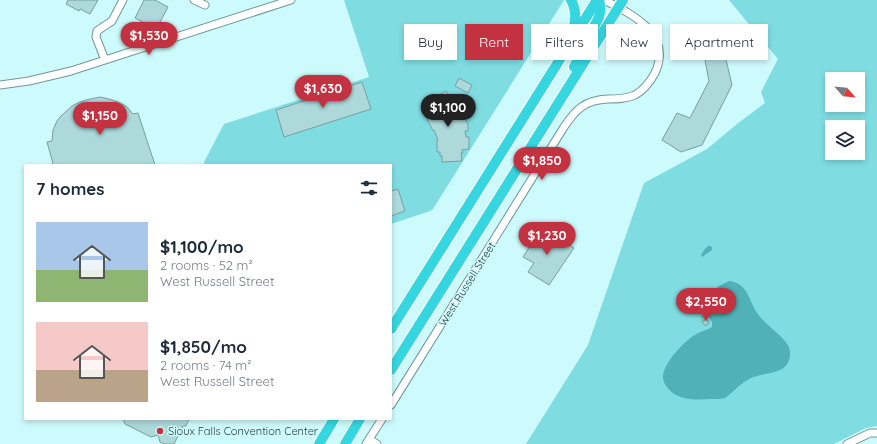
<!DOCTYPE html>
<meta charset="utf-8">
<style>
:root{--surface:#fff;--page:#f2f2f3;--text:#1f2937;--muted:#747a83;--accent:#c33240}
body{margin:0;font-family:Quicksand,sans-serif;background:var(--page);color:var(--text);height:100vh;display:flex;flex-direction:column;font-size:15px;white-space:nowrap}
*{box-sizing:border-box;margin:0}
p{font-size:13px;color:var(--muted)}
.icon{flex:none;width:22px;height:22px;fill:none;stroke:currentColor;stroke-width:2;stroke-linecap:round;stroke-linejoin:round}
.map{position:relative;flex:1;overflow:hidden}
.side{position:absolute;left:24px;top:164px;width:368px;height:256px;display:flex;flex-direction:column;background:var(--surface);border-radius:0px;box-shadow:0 2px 6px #0003}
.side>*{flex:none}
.hud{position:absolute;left:404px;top:24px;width:380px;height:36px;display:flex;gap:8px}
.needle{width:26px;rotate:117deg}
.tools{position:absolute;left:825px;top:72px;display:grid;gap:8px}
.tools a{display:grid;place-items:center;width:40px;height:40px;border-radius:0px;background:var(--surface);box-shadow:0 2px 6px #0003;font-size:20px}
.price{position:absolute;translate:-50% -34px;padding:0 9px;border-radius:14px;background:var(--accent);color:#fff;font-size:13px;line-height:26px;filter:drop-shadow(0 1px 2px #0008)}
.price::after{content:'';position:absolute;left:50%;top:24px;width:12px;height:9px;margin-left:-6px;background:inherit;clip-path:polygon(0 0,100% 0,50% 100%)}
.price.active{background:#222;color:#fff}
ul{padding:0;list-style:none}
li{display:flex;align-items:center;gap:12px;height:100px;padding:0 12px}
li span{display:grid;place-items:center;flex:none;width:112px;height:80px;border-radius:0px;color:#555}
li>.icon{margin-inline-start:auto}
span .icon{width:48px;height:48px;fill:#fffc;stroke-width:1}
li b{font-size:17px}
h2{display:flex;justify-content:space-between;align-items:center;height:48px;padding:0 12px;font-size:17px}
.tag{padding:0 14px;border-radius:0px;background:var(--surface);box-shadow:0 2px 6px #0003;font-size:14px;line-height:36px}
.tag.active{background:var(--accent);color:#fff}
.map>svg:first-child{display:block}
.green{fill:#7fdce1;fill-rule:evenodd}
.water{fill:#50b1b7}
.building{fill:#add9db;stroke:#76a0a3}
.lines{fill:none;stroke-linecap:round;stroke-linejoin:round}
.minor-casing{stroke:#6e989a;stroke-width:9}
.highway-casing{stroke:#fff;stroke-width:12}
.minor{stroke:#fff;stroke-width:7}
.highway{stroke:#35d6df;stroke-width:10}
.poi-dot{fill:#c33240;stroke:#cdfafc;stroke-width:1.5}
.labels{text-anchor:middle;stroke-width:3;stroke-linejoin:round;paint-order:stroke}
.street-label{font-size:11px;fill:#2c3e3f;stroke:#cdfafc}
.poi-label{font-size:11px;fill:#2c3e3f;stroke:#cdfafc;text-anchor:start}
</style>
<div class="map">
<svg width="877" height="444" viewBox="0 0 877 444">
<rect width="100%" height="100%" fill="#cdfafc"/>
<!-- green -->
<path class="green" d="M344 0H564L433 209 430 211 391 224V165H205L204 162 224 124 369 77Z
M729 0H877V426L866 428 834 444H526L588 345 644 183 707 149 737 124 765 103 761 92 778 59ZM832 79H858V105H832ZM832 127H858V153H832Z"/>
<!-- water -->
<path class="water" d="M708 246H710L712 247V250L702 257 701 255 705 249Z
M729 281C748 283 749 301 757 313 759 316 761 318 763 320 771 329 790 341 790 352 791 373 771 372 757 376 752 377 747 380 743 383 738 386 730 395 725 398 721 399 716 399 712 399 696 400 676 401 666 386 663 381 662 377 664 371 669 358 685 340 698 333 702 331 707 330 712 327V322L703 307 704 300 719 286Z"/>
<!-- building -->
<path class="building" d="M68 0H98L90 14 80 9 79 11 66 4Z
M144 0H155L168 7 159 24 152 27 135 18Z
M719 30 732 85 702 145 681 152 662 140 677 113 690 118 709 81 700 34Z
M459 78 472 85 468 93 455 86Z
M362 82 371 109 284 137 276 110Z
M446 91 453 103H455L461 113 459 114 462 119 464 118 468 124V131H465L466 137H469V149L462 150 463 153H461L462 161 442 162V156H440V152H437V140H438L434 130 433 131 427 119 429 118 426 112 428 111 425 106 427 105 426 102Z
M100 97 109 99 118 102 126 106 133 114 138 113 155 165H53L52 160 47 142 52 141 53 130 57 121 61 116 72 106 80 102 90 99Z
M398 189 405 211 391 216V191Z
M542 227 574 248 549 285 528 272 534 263 523 257Z
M706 319 709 322 706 326 702 322Z
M123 419H189L186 426H183L174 444H164L160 442 158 435 151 437 125 424Z"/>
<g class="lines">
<!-- minor casing -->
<g class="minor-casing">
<path id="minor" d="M194 0 205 5
M105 60 96 37 97 31 112 21 123 0
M0 85 29 81 71 71 291 0
M391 405 564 127C576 109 585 100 608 99 617 99 626 99 635 95 644 90 650 82 655 73 673 34 632 14 604 0
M369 439 377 444
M366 444 382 419
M847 444 870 433H877"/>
</g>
<!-- highway casing -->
<g class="highway-casing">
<path id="highway" d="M571 34C576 23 577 11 571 0
M574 67 599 17C601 11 601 7 599 0
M391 329 597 0
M391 370 623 0
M319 444 334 419
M345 444 360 419"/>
</g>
<!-- minor -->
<use href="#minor" class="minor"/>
<!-- highway -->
<use href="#highway" class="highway"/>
</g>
<!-- markers -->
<circle class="poi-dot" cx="160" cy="431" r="4"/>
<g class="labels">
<!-- street labels -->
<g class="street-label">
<text transform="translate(467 284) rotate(-58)" y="4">West Russell Street</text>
</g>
<!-- poi labels -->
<g class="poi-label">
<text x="168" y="435">Sioux Falls Convention Center</text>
</g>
</g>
</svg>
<div class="tools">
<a><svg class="needle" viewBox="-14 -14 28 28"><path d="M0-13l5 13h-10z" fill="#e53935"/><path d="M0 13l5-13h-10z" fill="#747a83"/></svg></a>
<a><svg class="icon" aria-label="layers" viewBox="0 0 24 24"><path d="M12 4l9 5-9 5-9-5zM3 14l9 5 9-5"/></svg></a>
</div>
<b class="price" style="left:149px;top:56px">$1,530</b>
<b class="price" style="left:323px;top:109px">$1,630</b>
<b class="price active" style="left:448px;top:128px">$1,100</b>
<b class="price" style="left:100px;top:136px">$1,150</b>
<b class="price" style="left:542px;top:181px">$1,850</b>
<b class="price" style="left:547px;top:256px">$1,230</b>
<b class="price" style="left:706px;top:322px">$2,550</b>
<div class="hud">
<a class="tag">Buy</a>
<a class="tag active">Rent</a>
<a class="tag">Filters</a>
<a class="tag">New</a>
<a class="tag">Apartment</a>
</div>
<section class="side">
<h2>7 homes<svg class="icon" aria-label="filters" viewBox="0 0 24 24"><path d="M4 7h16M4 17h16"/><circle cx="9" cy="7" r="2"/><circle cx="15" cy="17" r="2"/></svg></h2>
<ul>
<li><span style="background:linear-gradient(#a9c7e8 60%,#8fb573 0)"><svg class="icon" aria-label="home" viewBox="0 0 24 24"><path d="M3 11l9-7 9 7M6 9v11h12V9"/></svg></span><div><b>$1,100/mo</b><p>2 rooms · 52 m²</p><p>West Russell Street</p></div></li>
<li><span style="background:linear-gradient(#f6c9c9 60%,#b9a48a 0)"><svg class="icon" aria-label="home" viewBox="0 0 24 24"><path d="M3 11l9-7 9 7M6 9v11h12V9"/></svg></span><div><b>$1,850/mo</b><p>2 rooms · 74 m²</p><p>West Russell Street</p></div></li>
</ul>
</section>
</div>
